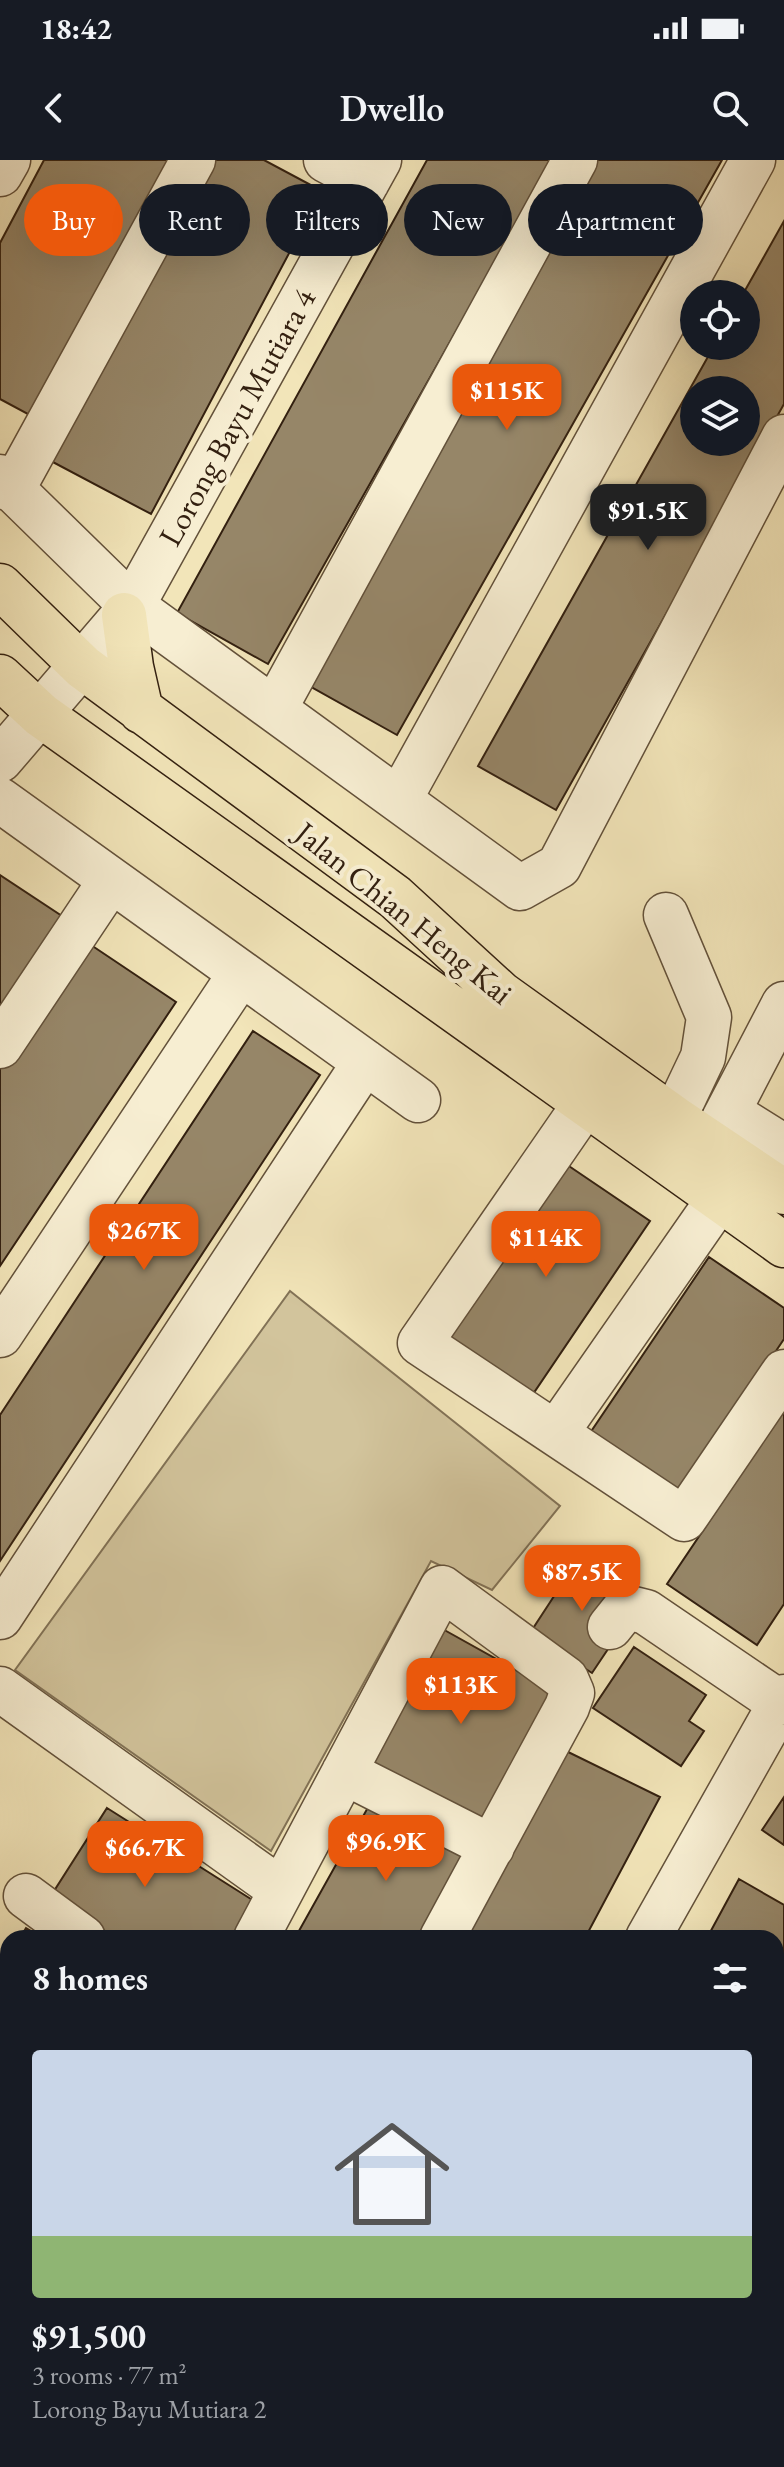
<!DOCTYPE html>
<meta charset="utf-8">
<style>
:root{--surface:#171b24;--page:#20242c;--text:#f1f3f6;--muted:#9ea1a6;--accent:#ea580c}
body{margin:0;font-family:"EB Garamond",serif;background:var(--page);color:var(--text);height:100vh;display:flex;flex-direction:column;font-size:30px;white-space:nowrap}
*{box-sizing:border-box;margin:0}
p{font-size:26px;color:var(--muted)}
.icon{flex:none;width:44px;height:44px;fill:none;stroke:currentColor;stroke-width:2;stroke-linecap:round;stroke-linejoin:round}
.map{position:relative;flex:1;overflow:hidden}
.sheet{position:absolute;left:0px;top:1770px;width:784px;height:538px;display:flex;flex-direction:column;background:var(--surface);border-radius:24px 24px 0 0;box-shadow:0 8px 32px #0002}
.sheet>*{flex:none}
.guide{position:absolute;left:24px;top:24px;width:736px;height:72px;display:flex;gap:16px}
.tools{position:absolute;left:680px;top:120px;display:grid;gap:16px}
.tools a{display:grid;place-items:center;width:80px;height:80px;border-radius:50%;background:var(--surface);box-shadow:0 8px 32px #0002;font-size:40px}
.price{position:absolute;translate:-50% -68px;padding:0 18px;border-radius:16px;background:var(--accent);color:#fff;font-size:26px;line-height:52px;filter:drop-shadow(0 2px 4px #0008)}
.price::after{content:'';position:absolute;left:50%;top:48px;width:24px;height:18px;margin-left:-12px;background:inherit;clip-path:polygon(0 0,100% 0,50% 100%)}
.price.selected{background:#222;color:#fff}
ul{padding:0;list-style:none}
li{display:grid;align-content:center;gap:16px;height:424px;padding:0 32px}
li span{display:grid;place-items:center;height:248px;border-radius:8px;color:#555}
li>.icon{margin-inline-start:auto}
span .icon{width:144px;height:144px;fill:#fffc;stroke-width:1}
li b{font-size:34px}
h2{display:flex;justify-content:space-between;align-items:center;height:96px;padding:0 32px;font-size:34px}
.chip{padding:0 28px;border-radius:36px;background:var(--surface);box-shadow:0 8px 32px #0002;font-size:28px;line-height:72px}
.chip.selected{background:var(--accent);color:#fff}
.status{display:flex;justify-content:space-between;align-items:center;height:56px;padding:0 40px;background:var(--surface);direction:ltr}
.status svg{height:22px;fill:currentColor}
header{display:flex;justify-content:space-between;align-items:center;height:104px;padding:0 32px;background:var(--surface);font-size:36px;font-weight:600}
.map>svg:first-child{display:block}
.green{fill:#d2c49c;stroke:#827256;stroke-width:2}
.building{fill:#968668;stroke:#332010;stroke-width:2;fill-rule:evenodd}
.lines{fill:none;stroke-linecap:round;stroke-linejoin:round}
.minor-casing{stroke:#63513a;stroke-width:47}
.major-casing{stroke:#332010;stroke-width:47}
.minor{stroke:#f7eed2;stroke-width:44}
.major{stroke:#f2e5b9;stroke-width:44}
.labels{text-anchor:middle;stroke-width:8;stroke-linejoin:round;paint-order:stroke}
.street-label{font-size:32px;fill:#332010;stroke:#f7eed2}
</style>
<div class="status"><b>18:42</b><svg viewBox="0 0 49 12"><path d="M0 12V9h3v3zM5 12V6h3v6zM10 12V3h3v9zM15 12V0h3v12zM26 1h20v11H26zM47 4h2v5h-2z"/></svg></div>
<header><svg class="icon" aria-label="back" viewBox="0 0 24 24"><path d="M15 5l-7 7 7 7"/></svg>Dwello<svg class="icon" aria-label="search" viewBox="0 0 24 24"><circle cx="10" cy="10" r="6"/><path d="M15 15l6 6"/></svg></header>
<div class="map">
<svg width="784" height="2307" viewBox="0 0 784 2307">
<rect width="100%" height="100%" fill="#f2e5b9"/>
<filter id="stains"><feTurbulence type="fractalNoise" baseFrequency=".0025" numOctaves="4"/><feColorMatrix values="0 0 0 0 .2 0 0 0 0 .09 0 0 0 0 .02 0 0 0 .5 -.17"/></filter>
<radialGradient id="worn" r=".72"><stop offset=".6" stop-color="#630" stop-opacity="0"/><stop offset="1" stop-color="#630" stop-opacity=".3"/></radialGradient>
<!-- green -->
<path class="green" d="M290 1131 560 1346 492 1430 431 1401 271 1691 15 1510Z"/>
<!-- building -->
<path class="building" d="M44 0H174L37 259 0 239V83Z
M209 0H264L322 31 151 354 49 300Z
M427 0H553L268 504 177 453Z
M595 0H722L397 575 306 524Z
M784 61V244L556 650 478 606 714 186H746V134H743ZM694 230H746V282H694Z
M0 715 65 758 0 856Z
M85 781 176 842 0 1106V908Z
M253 871 320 915 0 1401V1255Z
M560 1000 650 1061 531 1237 442 1177Z
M709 1097 784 1148V1179L680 1334 590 1273Z
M784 1250V1444L757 1485 667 1424Z
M574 1391 627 1426 610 1486 592 1513 530 1473 560 1427 554 1422Z
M439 1467 557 1533 483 1665 365 1599Z
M634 1487 706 1535 689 1561 704 1571 681 1606 593 1548Z
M562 1589 660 1637 585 1778H458Z
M784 1637V1685L762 1670Z
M371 1642 471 1698 427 1778H295Z
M107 1648 254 1741 231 1778H103L47 1742Z
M739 1719 784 1745V1865L776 1880V1778H707Z
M26 1768 43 1778H20Z
M8 1796V1889L0 1884V1809Z
M776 1951 784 1955V2164L776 2179Z
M66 2300H223L218 2307H61Z
M419 2300H526L536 2307H418Z
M594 2300H713L709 2307H599L592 2303Z"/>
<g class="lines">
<!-- minor casing -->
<g class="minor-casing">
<path id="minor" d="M326 0 367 22
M0 14 8 0
M0 317 132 446 520 728 559 706 784 277
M12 330 193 0
M275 548 575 0
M0 600 132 446 379 0
M0 640 418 940
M399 640 753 0
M666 755 709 857 703 897 674 958
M0 886 111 720
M585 944 420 1183 684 1359 784 1212
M728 952 784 987
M711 984 784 844
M0 1175 241 813
M556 1273 719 1039
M0 1457 365 902
M610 1467 626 1447 646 1452 780 1543
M0 1529 281 1730
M344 1612 492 1687
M26 1736 83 1778
M256 1778 442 1428 566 1519 572 1533 567 1547 442 1778
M648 1778 784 1537
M776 1909 784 1894
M0 1922 8 1928
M776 2255 784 2240
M776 2295 784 2299
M556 2300 566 2307
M355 2307 359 2300"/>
</g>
<!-- major casing -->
<g class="major-casing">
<path id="major" d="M0 426 83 507 395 737 501 834 674 958 784 1032
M124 455 131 507 141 551
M0 517 41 555 784 1085"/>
</g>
<!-- minor -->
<use href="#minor" class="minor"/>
<!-- major -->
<use href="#major" class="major"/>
</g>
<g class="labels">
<!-- street labels -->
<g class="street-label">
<text transform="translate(237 257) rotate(-61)" y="11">Lorong Bayu Mutiara 4</text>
<text transform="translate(404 753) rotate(39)" y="11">Jalan Chian Heng Kai</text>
</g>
</g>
<rect width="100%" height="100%" filter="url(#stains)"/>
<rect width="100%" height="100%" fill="url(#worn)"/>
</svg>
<div class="tools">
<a><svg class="icon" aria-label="locate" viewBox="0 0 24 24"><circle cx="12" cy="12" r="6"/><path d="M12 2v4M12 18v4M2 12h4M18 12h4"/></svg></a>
<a><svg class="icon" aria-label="layers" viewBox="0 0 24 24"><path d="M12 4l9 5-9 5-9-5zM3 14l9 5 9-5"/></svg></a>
</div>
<b class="price" style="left:507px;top:272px">$115K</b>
<b class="price selected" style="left:648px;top:392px">$91.5K</b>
<b class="price" style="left:144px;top:1112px">$267K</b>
<b class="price" style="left:546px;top:1119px">$114K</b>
<b class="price" style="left:582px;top:1453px">$87.5K</b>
<b class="price" style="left:461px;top:1566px">$113K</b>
<b class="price" style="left:386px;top:1723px">$96.9K</b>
<b class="price" style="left:145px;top:1729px">$66.7K</b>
<div class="guide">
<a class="chip selected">Buy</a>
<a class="chip">Rent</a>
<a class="chip">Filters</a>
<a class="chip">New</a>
<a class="chip">Apartment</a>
</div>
<section class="sheet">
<h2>8 homes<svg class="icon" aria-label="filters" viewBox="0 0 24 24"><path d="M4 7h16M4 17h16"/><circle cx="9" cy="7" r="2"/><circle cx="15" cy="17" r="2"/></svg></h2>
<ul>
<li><span style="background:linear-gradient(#c9d6e8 75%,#8fb573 0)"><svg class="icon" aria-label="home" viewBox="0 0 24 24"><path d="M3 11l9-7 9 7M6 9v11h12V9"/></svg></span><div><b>$91,500</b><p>3 rooms · 77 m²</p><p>Lorong Bayu Mutiara 2</p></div></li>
</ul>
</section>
</div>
